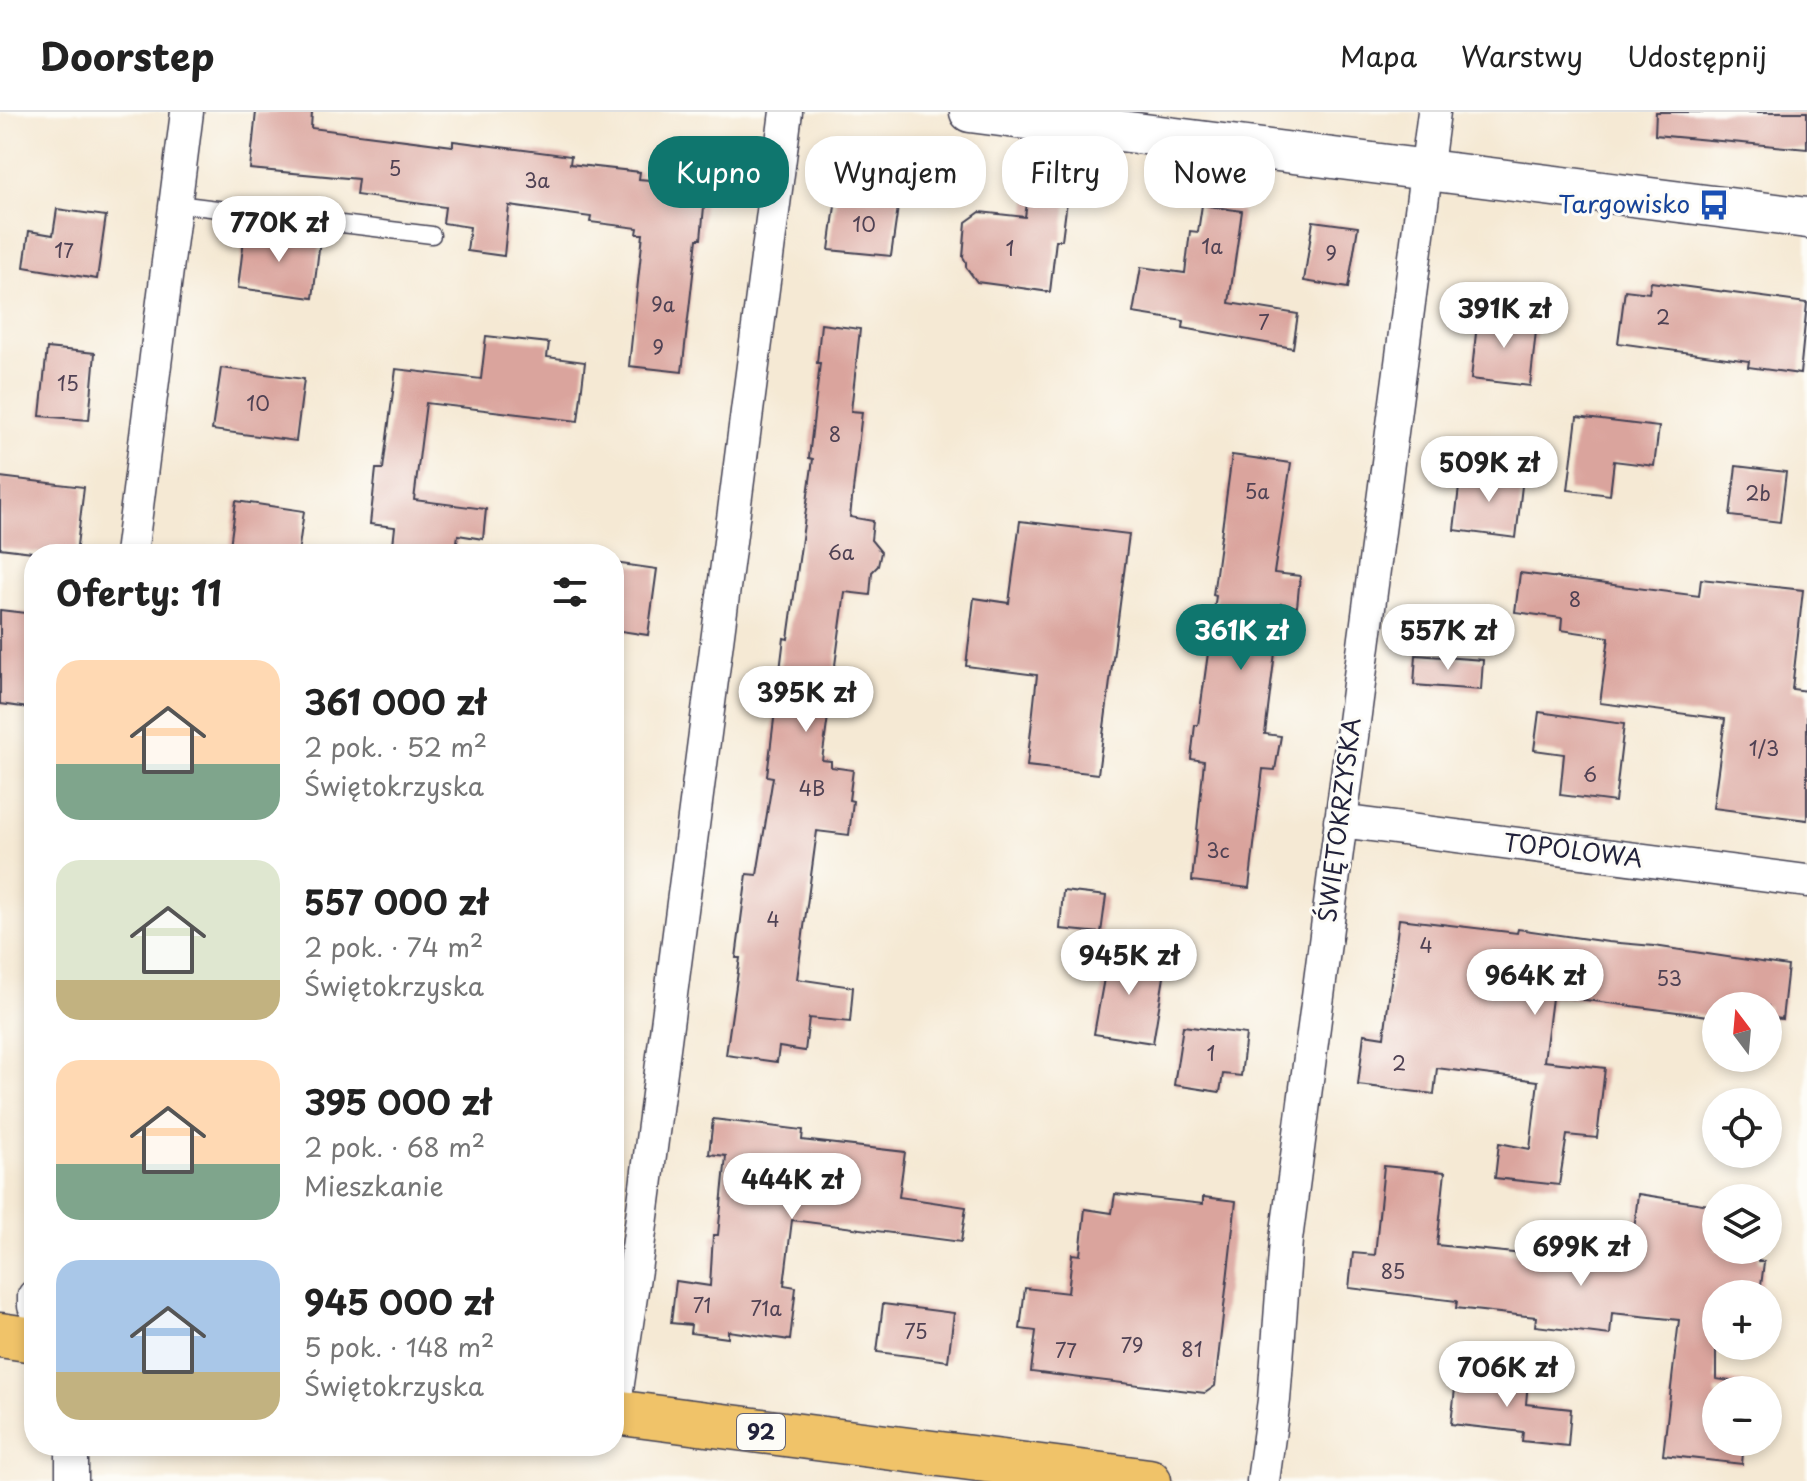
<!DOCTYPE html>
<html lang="pl">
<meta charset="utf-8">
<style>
:root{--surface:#fff;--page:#f6f6f6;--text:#222;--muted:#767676;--line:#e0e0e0;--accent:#0f766e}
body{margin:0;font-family:"Playpen Sans",sans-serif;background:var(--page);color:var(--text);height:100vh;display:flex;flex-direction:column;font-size:30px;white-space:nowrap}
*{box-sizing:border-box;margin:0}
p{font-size:26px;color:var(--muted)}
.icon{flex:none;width:44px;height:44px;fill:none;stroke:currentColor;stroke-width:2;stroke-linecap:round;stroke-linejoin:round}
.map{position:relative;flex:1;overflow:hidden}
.details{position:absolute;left:24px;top:432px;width:600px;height:912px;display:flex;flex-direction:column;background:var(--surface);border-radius:32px;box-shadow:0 4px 12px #0003}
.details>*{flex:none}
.banner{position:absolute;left:648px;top:24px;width:760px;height:72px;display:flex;gap:16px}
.needle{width:52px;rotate:344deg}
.fabs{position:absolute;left:1702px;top:880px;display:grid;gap:16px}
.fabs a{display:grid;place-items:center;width:80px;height:80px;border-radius:50%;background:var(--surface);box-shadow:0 4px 12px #0003;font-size:40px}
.price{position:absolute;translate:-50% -68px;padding:0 18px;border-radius:28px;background:#fff;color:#222;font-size:26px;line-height:52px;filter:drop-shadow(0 2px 4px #0008)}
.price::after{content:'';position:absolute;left:50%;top:48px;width:24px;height:18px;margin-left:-12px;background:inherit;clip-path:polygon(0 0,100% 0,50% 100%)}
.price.active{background:var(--accent);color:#fff}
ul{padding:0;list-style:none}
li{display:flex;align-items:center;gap:24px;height:200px;padding:0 32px}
li span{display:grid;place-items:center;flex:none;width:224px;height:160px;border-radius:24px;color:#555}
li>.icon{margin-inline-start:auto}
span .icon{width:96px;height:96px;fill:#fffc;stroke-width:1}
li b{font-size:34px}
h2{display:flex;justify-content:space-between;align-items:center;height:96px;padding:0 32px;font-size:34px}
.chip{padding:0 28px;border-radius:32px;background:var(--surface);box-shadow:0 4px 12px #0003;font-size:28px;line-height:72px}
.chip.active{background:var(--accent);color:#fff}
header{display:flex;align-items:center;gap:48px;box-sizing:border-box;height:112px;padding:0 40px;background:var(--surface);border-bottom:2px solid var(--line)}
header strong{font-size:38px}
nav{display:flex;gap:44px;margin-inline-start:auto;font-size:28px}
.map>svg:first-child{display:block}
.building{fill:#daa49d}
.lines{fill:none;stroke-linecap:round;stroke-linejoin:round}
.service-casing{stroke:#424052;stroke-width:19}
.minor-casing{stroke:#424052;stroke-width:35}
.tertiary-casing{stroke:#424052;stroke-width:43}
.primary-casing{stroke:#424052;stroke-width:47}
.service{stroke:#fff;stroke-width:16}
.minor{stroke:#fff;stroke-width:32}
.tertiary{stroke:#fff;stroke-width:40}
.primary{stroke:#f0c369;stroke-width:44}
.labels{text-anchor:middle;stroke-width:6;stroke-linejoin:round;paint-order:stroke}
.number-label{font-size:20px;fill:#504254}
.shield{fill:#fdfcf7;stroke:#646373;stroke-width:2}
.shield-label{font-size:22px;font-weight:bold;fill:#22223b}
.transit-label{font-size:24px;fill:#164399;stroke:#fdfcf7;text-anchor:end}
.street-label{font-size:24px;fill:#22223b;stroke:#fdfcf7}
</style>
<header>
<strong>Doorstep</strong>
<nav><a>Mapa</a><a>Warstwy</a><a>Udostępnij</a></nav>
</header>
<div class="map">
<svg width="1807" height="1369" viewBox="0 0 1807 1369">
<rect width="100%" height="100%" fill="#fdfcf7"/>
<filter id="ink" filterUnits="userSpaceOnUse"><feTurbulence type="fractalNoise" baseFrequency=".0125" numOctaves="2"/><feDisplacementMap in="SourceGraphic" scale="16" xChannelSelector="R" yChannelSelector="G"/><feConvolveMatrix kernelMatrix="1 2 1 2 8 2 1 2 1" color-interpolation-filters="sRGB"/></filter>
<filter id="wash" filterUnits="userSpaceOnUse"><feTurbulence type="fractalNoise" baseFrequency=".006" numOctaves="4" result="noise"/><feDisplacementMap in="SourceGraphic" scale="32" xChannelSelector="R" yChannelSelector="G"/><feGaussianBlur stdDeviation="1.8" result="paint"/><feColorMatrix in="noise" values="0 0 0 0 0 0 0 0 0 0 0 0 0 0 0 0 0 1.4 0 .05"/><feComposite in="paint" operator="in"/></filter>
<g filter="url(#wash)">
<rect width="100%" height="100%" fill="#f5e9d4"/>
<g id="blocks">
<!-- building -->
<path class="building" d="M256 0H312L311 16 453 34V29L571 44 570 52 640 60 639 67 706 73 701 127H697L682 260 629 254 643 122H637L638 116 590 110 591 105 509 94 504 144 467 139 470 115 443 111 445 95 356 83 358 67 250 57Z
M1656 0H1807V37L1655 23Z
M839 64 901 74 891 144 829 138Z
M1028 84 1067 89 1062 128H1056L1050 180 977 170 966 155V150L963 145 966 110 980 100 1025 105Z
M1202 93 1242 99 1229 191 1298 202 1293 236 1183 216 1184 209 1133 201 1141 155 1185 161 1190 119 1198 120Z
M57 97 106 104 97 167 24 155 29 119 53 123Z
M1313 109 1358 115 1348 176 1304 169Z
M245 118 320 128 313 186 238 176Z
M1651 170 1807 191 1800 262 1748 255 1749 249 1618 231 1625 178 1649 181Z
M1478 203 1537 210 1530 274 1471 267Z
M821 212 860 217 851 299 862 300 850 405 873 409 871 428 881 440 878 454 872 460 870 483 845 480 822 648 831 649V655L853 658 849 688 853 689 849 723 817 719 797 867 853 875 850 910 809 906 805 939 779 935 777 950 726 943 740 846H736L747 762 757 763 773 665 767 664 784 526 788 527 813 347 809 346 820 251H817Z
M486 224 549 231 547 245 585 250 578 309 426 291 414 388 486 397 483 427 458 423 455 442H392L395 415 370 412 376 357H383L396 257 481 267Z
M47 236 95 241 89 308 40 304Z
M221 256 304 267 296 329 212 318Z
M1577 305 1659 315 1654 354 1614 349 1610 383 1568 378Z
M1232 343 1291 351 1274 461 1300 464 1297 495 1281 492 1265 622 1281 624 1275 658 1263 657 1249 776 1192 769 1204 649 1191 647 1195 613H1198L1216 484 1213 483Z
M1736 354 1786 360 1780 410 1730 404Z
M1461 358 1523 365 1516 426 1454 418Z
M0 365 84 375 76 442H49L0 436Z
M236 389 304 399 298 442H229Z
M1020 409 1129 422 1098 662 1027 654 1037 563 966 554 974 486 1009 491Z
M614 451 657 457 648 523 614 518Z
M1520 461 1699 484 1701 467 1803 478 1792 577 1807 579V708L1713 696 1725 607 1600 591 1609 525 1561 518 1562 506 1515 500Z
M0 498 34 502V560L29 596 0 592Z
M1416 543 1483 548 1481 578 1414 573Z
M1539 600 1624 612 1615 690 1560 683 1564 642 1534 638Z
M1063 779 1106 784 1101 821 1060 817Z
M1399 807 1517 821 1518 817 1608 830 1654 834 1788 854 1782 907 1768 905V894H1716V905L1555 884 1552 886 1544 949 1605 956 1597 1026 1567 1023 1559 1073 1495 1066 1499 1031 1530 1037 1538 969 1437 956 1434 982 1358 973 1364 922 1384 925Z
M1110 833 1143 838 1140 855 1165 859 1153 931 1094 922Z
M1183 914 1246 922 1241 964 1223 962 1220 980 1174 973Z
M713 1007 803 1018 802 1028 905 1040 899 1085 966 1095 961 1130 792 1108 784 1173 796 1175 790 1228 728 1219V1226L690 1221 691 1213 671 1211 676 1169 710 1174 713 1123H718L726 1044 709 1042Z
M1384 1054 1445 1060 1437 1133 1630 1153 1638 1082 1716 1094V1138H1759L1758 1149 1764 1150 1760 1182H1716V1267L1752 1272 1751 1278H1716V1330H1744L1742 1352 1663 1343 1679 1208 1612 1201 1610 1223 1535 1214 1536 1205 1456 1196 1457 1189 1349 1176 1353 1141 1375 1143Z
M1115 1082 1203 1092V1085L1236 1089 1215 1274 1205 1281 1031 1260 1036 1219 1020 1217 1025 1176 1068 1181 1072 1142 1080 1143 1085 1097 1112 1101Z
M883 1192 954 1201 948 1249 877 1240Z
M1457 1259 1528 1269 1526 1292 1571 1297 1568 1334 1522 1329 1523 1320 1451 1312Z"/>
</g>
</g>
<g filter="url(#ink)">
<use href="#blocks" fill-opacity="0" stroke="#424052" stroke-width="2"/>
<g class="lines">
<!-- service casing -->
<g class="service-casing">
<path id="service" d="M177 92 432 123"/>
</g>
<!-- minor casing -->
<g class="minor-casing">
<path id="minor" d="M131 442 187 0
M1340 709 1807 769
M34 1184V1194
M614 1298 636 1151 786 0
M72 1369V1334
M1263 1369 1274 1288 1286 1128 1434 0"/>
</g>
<!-- tertiary casing -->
<g class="tertiary-casing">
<path id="tertiary" d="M970 0 1807 106"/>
</g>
<!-- primary casing -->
<g class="primary-casing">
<path id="primary" d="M0 1223 34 1228
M614 1300 1149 1369"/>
</g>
<!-- service -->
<use href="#service" class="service"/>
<!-- minor -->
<use href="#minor" class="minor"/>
<!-- tertiary -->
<use href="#tertiary" class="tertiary"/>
<!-- primary -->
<use href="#primary" class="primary"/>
</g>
</g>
<!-- icons -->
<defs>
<g id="bus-bare" transform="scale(2.4)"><path d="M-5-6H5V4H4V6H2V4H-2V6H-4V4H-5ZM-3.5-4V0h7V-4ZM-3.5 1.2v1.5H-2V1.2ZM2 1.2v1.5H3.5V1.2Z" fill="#1a4fb4" stroke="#fdfcf7" stroke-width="2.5" paint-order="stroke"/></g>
</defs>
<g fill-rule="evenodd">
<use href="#bus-bare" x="1714" y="93"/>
</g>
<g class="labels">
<!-- number labels -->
<g class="number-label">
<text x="395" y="64">5</text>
<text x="537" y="76">3a</text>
<text x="864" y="120">10</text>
<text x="1212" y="142">1a</text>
<text x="1010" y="144">1</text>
<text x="64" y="146">17</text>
<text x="1331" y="149">9</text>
<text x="663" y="200">9a</text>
<text x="1663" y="213">2</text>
<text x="1264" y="218">7</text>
<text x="658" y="243">9</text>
<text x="68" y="279">15</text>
<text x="258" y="299">10</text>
<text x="835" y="330">8</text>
<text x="1257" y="387">5a</text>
<text x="1758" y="389">2b</text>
<text x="841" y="448">6a</text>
<text x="1575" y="495">8</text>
<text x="1764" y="644">1/3</text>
<text x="1590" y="670">6</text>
<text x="812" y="684">4B</text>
<text x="1218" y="746">3c</text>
<text x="773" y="815">4</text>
<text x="1426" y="841">4</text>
<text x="1669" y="874">53</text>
<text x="1211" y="949">1</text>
<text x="1399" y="959">2</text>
<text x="1393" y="1167">85</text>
<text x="702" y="1201">71</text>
<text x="766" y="1204">71a</text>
<text x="916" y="1227">75</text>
<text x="1132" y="1241">79</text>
<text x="1192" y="1245">81</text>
<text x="1066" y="1246">77</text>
</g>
<!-- shield labels -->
<rect class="shield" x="737" y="1302" width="48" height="36" rx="6"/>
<g class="shield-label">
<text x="761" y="1328">92</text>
</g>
<!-- transit labels -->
<g class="transit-label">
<text x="1690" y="101">Targowisko</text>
</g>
<!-- street labels -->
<g class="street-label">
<text transform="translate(1340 708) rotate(-83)" y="8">ŚWIĘTOKRZYSKA</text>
<text transform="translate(1573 739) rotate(7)" y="8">TOPOLOWA</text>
</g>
</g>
</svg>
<div class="fabs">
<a><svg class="needle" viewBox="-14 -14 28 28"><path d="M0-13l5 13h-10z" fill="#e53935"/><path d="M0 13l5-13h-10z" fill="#767676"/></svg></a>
<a><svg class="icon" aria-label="locate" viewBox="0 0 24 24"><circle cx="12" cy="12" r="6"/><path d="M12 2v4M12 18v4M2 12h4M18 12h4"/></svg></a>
<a><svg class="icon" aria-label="layers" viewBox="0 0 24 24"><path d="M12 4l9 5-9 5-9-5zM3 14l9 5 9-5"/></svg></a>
<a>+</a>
<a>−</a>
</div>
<b class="price" style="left:279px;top:152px">770K zł</b>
<b class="price" style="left:1504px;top:238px">391K zł</b>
<b class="price" style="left:1489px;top:392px">509K zł</b>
<b class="price active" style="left:1241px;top:560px">361K zł</b>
<b class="price" style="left:1448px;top:560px">557K zł</b>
<b class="price" style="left:806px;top:622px">395K zł</b>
<b class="price" style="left:1129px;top:885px">945K zł</b>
<b class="price" style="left:1535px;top:905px">964K zł</b>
<b class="price" style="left:792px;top:1109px">444K zł</b>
<b class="price" style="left:1581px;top:1176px">699K zł</b>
<b class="price" style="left:1507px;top:1297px">706K zł</b>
<div class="banner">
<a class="chip active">Kupno</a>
<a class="chip">Wynajem</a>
<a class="chip">Filtry</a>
<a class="chip">Nowe</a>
</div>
<section class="details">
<h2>Oferty: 11<svg class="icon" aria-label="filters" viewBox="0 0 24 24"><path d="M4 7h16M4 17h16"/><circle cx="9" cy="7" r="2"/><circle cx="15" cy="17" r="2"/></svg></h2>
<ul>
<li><span style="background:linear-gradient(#ffd9b3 65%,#7fa58c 0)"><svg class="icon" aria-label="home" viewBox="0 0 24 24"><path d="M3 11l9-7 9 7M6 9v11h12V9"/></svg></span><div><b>361 000 zł</b><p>2 pok. · 52 m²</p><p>Świętokrzyska</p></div></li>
<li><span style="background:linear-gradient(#dfe7d0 75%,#c2b280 0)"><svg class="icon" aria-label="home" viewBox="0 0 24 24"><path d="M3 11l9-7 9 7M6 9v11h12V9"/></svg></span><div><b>557 000 zł</b><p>2 pok. · 74 m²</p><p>Świętokrzyska</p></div></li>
<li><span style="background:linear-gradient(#ffd9b3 65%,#7fa58c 0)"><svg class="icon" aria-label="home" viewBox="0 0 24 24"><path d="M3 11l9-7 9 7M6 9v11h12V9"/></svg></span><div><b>395 000 zł</b><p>2 pok. · 68 m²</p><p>Mieszkanie</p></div></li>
<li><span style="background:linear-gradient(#a9c7e8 70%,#c2b280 0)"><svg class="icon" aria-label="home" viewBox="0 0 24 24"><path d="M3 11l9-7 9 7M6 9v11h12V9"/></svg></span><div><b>945 000 zł</b><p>5 pok. · 148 m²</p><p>Świętokrzyska</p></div></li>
</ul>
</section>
</div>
